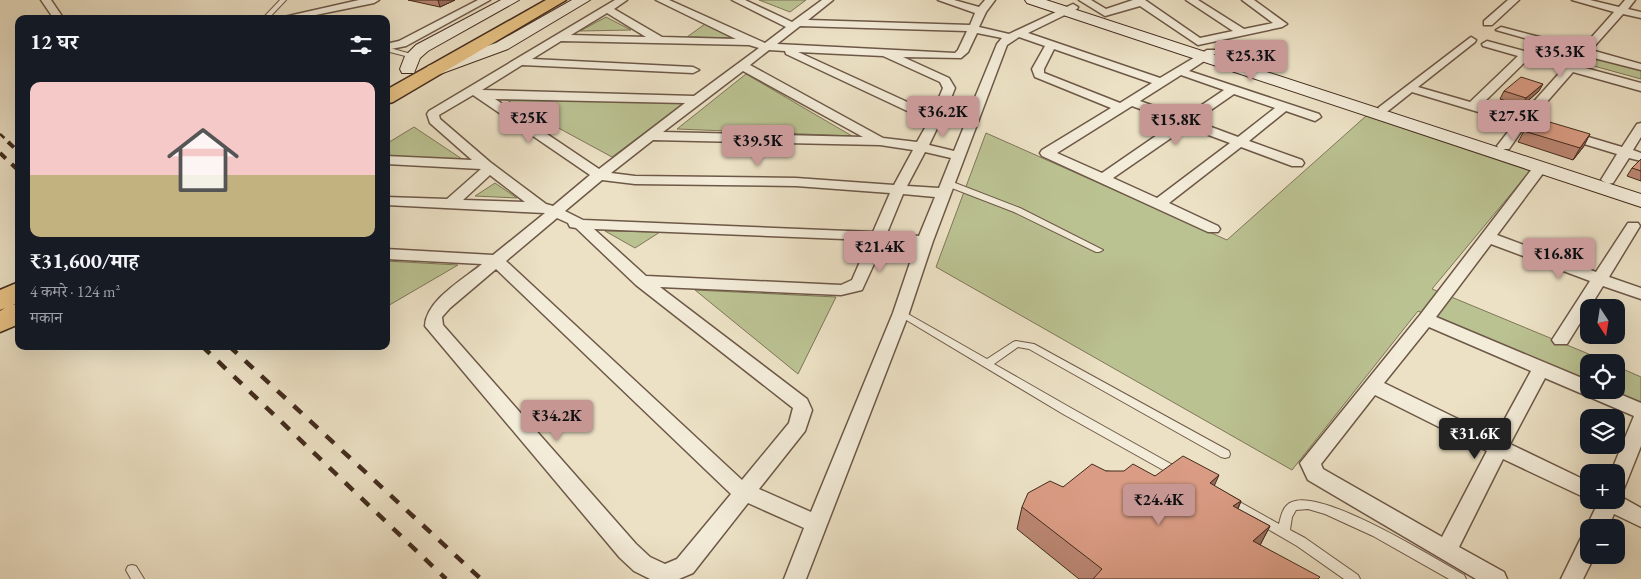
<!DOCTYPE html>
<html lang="hi">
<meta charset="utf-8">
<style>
:root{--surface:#171b24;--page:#20242c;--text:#f1f3f6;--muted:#9ea1a6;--line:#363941;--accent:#c59692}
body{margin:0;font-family:"EB Garamond","Noto Serif Devanagari",serif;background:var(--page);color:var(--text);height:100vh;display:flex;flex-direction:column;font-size:19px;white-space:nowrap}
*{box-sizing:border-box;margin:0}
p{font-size:16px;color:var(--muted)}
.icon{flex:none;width:28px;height:28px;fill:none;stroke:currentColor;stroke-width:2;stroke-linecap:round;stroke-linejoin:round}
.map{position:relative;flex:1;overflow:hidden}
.details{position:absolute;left:15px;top:15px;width:375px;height:335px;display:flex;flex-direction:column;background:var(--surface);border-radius:10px;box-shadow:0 5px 20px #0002}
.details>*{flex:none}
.needle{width:32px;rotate:168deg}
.controls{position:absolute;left:1580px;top:299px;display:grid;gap:10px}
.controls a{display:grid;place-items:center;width:45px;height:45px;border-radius:10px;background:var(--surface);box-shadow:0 5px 20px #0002;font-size:25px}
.price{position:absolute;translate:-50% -42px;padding:0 11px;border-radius:5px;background:var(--accent);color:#111;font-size:16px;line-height:32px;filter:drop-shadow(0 1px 2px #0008)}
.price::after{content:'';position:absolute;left:50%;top:30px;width:15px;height:11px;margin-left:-8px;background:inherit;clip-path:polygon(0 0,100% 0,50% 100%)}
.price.active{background:#222;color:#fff}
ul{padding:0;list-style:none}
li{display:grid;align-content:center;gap:10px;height:265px;padding:0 15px}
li+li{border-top:1px solid var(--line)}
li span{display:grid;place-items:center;height:155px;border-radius:10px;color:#555}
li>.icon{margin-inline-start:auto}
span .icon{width:90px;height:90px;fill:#fffc;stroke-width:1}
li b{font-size:21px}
h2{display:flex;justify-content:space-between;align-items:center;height:60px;padding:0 15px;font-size:21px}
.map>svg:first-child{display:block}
.green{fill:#bbc292;stroke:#7f7658}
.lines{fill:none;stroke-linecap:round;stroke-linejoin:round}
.lane-casing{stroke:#6d5847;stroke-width:2}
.street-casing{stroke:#6d5847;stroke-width:3}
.secondary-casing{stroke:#432b1d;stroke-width:2}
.primary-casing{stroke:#432b1d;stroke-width:3}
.lane{fill:#f3ecd9;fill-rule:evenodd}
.street{fill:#f3ecd9;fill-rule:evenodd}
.secondary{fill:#f3ecd9;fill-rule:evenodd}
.primary{fill:#e6c082;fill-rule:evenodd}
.rail-far2{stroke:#432b1d;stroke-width:2.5;stroke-dasharray:6 6;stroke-linecap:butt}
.rail-far1{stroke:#432b1d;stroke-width:4;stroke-dasharray:8 8;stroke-linecap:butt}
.rail{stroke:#432b1d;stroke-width:4.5;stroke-dasharray:11 11;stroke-linecap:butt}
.wall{fill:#bb8672;stroke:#432b1d}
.shaded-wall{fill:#996d5c;stroke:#432b1d}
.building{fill:#da9c84;stroke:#432b1d}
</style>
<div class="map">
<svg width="1641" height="579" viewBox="0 0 1641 579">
<rect width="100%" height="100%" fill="#ece1c5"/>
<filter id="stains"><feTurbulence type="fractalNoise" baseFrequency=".004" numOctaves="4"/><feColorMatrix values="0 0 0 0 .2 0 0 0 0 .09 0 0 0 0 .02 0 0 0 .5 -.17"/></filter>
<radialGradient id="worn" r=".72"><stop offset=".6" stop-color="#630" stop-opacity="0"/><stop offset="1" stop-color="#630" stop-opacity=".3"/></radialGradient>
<!-- green -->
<path class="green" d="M759 0H806L790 12Z
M606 17 631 30 580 31Z
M705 24 739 38 687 37Z
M1590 55 1641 69V79L1583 63Z
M746 74 852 136 677 129Z
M503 98 684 103 612 157Z
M1366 116 1530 171 1432 289 1608 362H1589V385L1418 311 1292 470 936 267 986 133 1227 240Z
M414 127 465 161 386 157V144Z
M495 183 517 198 475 196Z
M605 231 660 232 635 248Z
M386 261 458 265 386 307Z
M695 290 836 297 798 374Z
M1616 366 1641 377V408L1600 390H1616Z"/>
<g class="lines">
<!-- lane casing -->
<g class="lane-casing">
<path id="lane" d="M280 0H286L268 19H262Z
M386 47 415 55 416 56 413 58 386 51Z
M944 181H950L1020 208 1103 250 1099 252H1096L1014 212 944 185 943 183Z
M901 310 987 359 1013 342 1016 341 1034 344 1229 451 1230 454 1229 457 1225 458 1221 457 1029 349 1018 347 994 364 1071 408 1180 469 1181 472 1180 475 1176 476 1172 475 1063 414 898 315 896 313 898 311Z
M1229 496 1279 524C1281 516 1283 505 1292 502 1322 488 1434 558 1464 575L1466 579H1449L1373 536 1325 514 1308 509 1296 510 1292 517 1290 530 1305 538 1358 575 1360 579H1344L1297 546 1225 504 1223 501 1225 498Z
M132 565 136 566 144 579H131L126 570 128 566Z"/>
</g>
<!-- street casing -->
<g class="street-casing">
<path id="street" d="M41 0H51L64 19H54Z
M359 0H379L374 3 296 19H275Z
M478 0H490L406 46 386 50V44L399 41Z
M615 0H627L614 9 662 37 736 39 656 0H669L765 43 786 27 732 0H745L792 22 822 0H833L808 20 970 25 975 13 938 0H954L979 7 985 0H995L986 12 979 27 1009 34 1073 4 1078 7 1077 9 1028 33 1160 78 1207 50H1215V54L1189 71 1319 114 1321 117 1315 121 1286 111 1249 141 1302 160 1304 163 1302 166H1292L1241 147 1169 203 1218 226 1220 229 1218 232H1208L1042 156 1040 153 1042 150 1111 108 1035 77 1032 69 1045 46 1019 37 1007 45 933 241 909 313 806 579H784L804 528 748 503 693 573 679 579H650L634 571 620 558 425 326C426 300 464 279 482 264L386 259V249L493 255 545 213 386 205V197L447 199 481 169 386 164V156L472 160 430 123 427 114 429 111ZM607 13 646 37 571 35ZM800 26 967 31 958 50 955 53 777 44ZM977 33 1002 38 997 44 967 117 945 113 955 88 949 78 903 57 961 58 968 52ZM561 41 749 45 759 48 694 96 482 90 522 65 693 73 699 70 693 67 532 59ZM1054 49 1152 83 1120 103 1044 73V69ZM769 50 785 51 786 54 920 117 930 119 917 142 883 138 750 65ZM798 52 883 56 940 82 943 88 933 112 927 111ZM743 71 863 137 663 132ZM1181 75 1224 90 1184 117 1140 101ZM1234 94 1275 108 1238 137 1195 121ZM473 95 590 175 553 206 546 204 490 162 440 119 439 115ZM495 99 685 103 599 169ZM1132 106 1176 122 1102 173 1057 153ZM941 120 965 124 954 151 929 145ZM1187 127 1230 143 1157 198 1113 178ZM653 140 880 145 913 150 894 185 796 178 635 176 611 173ZM925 152 951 158 939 188 907 186ZM490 175 525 202 463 200ZM602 180 635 184 796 186 890 193 873 232 583 220 565 211ZM903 194 935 197 919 236 887 233ZM557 218 568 223 570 227 576 228 636 285 793 408 789 423 742 480 506 261ZM594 229 844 239 869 241 852 280 841 285 646 276ZM884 242 916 245 893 313 811 512 759 489 805 431 812 410 807 399 660 287 841 295 862 290ZM496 269 731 494 677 559 665 564 650 557 636 544 443 325 442 317 450 308Z
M1079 0H1091L1106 9 1133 0H1145L1200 38 1233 31 1186 0H1198L1244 29 1273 23 1242 0H1254L1287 24 1282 27 1198 45 1140 6 1105 16Z
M1508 0H1519L1492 25H1484V21Z
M1572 0H1590L1619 7 1625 0H1635L1628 9 1641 12V18L1623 14 1591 50 1641 64V70L1586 56 1578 66 1641 83V91L1573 72 1531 120 1622 147 1637 124 1641 123V137L1633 150 1641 153V161L1629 158 1613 183 1608 184 1601 180 1617 154 1525 126 1509 149H1499L1497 146 1515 123 1412 92 1388 111 1384 112 1378 108 1471 37 1476 40 1475 42 1418 87 1470 102 1518 56 1483 46 1482 44 1487 41 1568 63 1577 53 1496 30 1501 27 1582 48 1614 12ZM1528 59 1563 69 1520 117 1481 105Z
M1540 164 1547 168 1497 235 1596 272 1628 223H1638L1640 226 1609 277 1641 288V299L1603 286 1567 344H1555L1552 340 1590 281 1491 244 1436 317 1589 381V390H1610L1641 403V446L1623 491 1616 493V472H1611L1634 416 1545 378 1510 444 1589 482 1590 500 1503 459 1459 547 1504 572 1507 579H1476L1308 480 1300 463 1420 315 1535 165ZM1429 327 1531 371 1495 437 1384 383ZM1375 395 1487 451 1442 537 1323 469 1321 464Z
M1616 494 1641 508V527L1614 514 1608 528H1589V533L1586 528 1597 505 1595 500H1616Z
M1589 536V555H1595L1583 579H1561L1581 538Z"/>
</g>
<!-- secondary casing -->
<g class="secondary-casing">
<path id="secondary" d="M501 0H519L428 51 420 58 414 73H402L400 69 405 56 416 45Z
M572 0H590L508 49 440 74H428L426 70 428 66 496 43Z
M1025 0H1046L1641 194V207L1027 3Z"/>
</g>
<!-- primary casing -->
<g class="primary-casing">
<path id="primary" d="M546 0H566L393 102 386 104V90Z
M19 282V301L13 305 19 303V324L0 332V311L5 308 0 310V290Z"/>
</g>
<!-- lane -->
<use href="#lane" class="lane"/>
<!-- street -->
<use href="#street" class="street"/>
<!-- secondary -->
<use href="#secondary" class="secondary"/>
<!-- primary -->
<use href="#primary" class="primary"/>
<!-- rail-far2 -->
<path class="rail-far2" d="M0 134 10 143"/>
<!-- rail-far1 -->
<path class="rail-far1" d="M8 142 19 152
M0 153 19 171"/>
<!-- rail -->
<path class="rail" d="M202 346 446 579
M229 346 481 579"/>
</g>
<!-- wall -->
<path class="wall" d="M408 0H455L440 7Z
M1504 91H1539L1522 106 1500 99Z
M1524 131 1584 146 1573 160 1518 142Z
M1641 159V181L1627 176 1632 168Z
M1106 471 1155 476 1214 486 1241 501 1238 509 1270 526 1260 545 1319 579H1079L1017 529 1022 507 1063 487Z"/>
<!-- shaded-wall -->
<path class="shaded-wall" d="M438 0H455L440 7Z
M1543 84 1539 91 1522 106 1526 98Z
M1590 134 1584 146 1573 160 1580 148Z
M1219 475 1209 498 1210 483Z
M1241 501 1231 524 1233 506Z
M1270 526 1258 549 1253 541Z"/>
<!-- building -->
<path class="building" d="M1521 77 1543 84 1526 98 1504 91Z
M1536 118 1590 134 1580 148 1524 131Z
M1641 159V171L1632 168Z
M1183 456 1219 475 1210 483 1241 501 1233 506 1270 526 1253 541 1320 577 1318 579H1093L1102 569 1022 507 1028 493 1050 481 1063 487 1092 464 1106 471H1124L1133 464 1155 476Z"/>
<rect width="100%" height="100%" filter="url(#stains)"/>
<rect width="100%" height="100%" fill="url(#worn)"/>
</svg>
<div class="controls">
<a><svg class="needle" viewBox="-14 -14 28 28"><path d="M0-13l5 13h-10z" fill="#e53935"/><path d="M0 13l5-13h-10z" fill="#9ea1a6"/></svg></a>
<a><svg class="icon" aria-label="locate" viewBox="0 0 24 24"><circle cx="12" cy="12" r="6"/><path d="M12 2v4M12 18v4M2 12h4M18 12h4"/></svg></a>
<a><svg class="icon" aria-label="layers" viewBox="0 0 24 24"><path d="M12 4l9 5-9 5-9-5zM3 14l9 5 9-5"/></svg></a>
<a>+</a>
<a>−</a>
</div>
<b class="price" style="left:1560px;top:78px">₹35.3K</b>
<b class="price" style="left:1251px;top:82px">₹25.3K</b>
<b class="price" style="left:943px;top:138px">₹36.2K</b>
<b class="price" style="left:1514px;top:142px">₹27.5K</b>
<b class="price" style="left:529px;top:144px">₹25K</b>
<b class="price" style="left:1176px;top:146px">₹15.8K</b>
<b class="price" style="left:758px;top:167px">₹39.5K</b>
<b class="price" style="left:880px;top:273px">₹21.4K</b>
<b class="price" style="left:1559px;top:280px">₹16.8K</b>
<b class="price" style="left:557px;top:442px">₹34.2K</b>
<b class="price active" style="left:1475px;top:460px">₹31.6K</b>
<b class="price" style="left:1159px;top:526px">₹24.4K</b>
<section class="details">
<h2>12 घर<svg class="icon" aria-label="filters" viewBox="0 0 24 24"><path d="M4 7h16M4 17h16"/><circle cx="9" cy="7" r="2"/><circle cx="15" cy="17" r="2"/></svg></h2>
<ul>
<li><span style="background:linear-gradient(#f6c9c9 60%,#c2b280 0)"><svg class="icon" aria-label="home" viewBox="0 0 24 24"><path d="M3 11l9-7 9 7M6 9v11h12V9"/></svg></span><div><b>₹31,600/माह</b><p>4 कमरे · 124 m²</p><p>मकान</p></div></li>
</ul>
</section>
</div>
